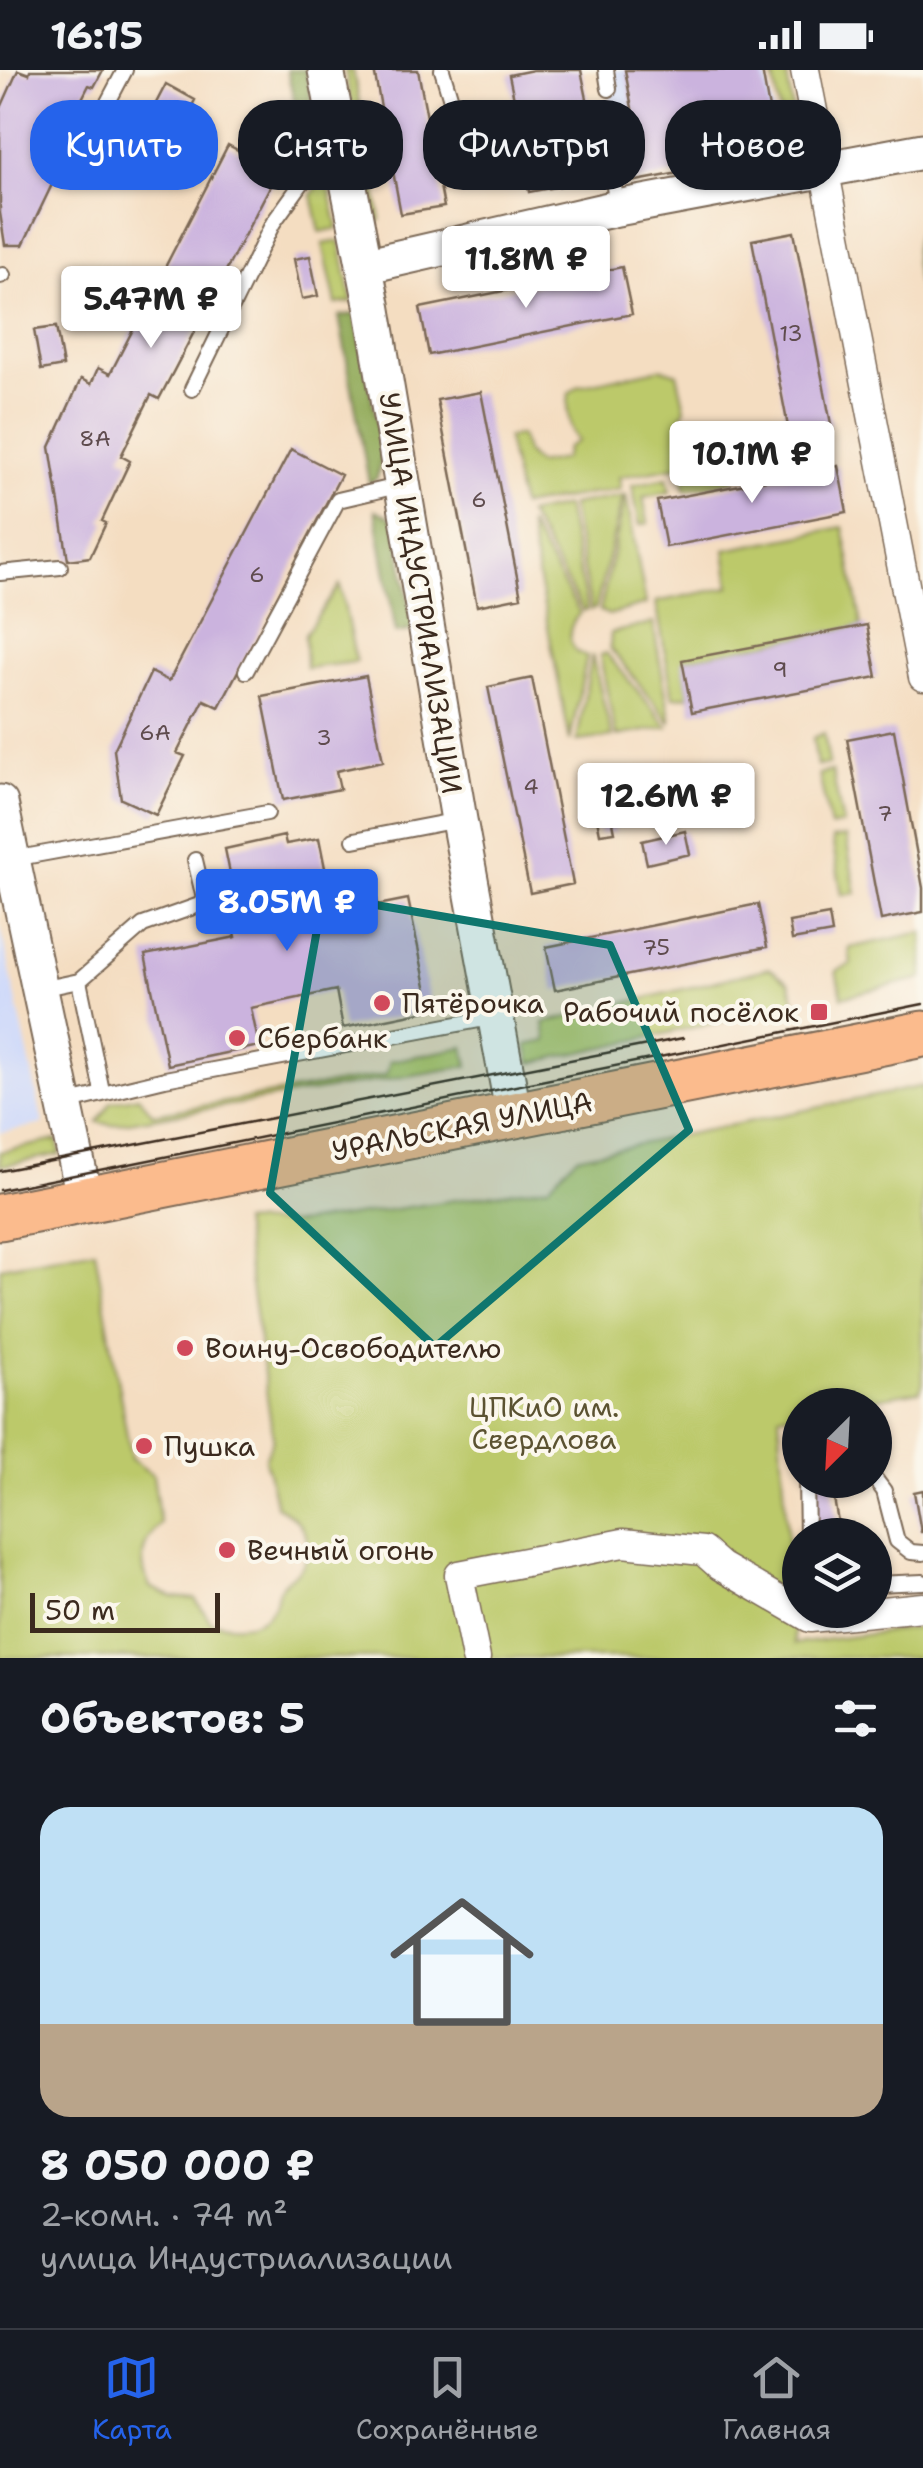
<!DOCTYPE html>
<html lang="ru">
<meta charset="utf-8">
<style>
:root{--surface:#171b24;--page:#20242c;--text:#f1f3f6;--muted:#9ea1a6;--line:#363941;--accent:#2563eb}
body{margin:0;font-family:"Shantell Sans",sans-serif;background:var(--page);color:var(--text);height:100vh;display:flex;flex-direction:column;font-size:38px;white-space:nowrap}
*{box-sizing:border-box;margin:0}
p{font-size:32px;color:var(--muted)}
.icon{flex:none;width:55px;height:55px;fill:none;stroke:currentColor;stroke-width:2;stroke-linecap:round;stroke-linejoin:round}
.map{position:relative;height:1588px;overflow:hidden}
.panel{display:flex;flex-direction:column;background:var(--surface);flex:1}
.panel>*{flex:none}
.top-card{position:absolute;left:30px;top:30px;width:865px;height:90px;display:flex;gap:20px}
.needle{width:65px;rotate:204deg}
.fabs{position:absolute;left:782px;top:1318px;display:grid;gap:20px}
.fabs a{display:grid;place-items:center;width:110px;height:110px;border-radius:50%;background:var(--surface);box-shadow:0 2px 8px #0004;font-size:50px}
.scale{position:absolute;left:30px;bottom:25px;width:190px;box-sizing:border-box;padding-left:10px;border:5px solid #3b2a1e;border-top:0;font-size:28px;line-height:35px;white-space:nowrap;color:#3b2a1e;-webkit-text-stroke:8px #fbf7ec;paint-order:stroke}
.price{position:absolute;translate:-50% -85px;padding:0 22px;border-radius:10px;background:#fff;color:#222;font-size:32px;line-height:65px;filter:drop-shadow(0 2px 5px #0008)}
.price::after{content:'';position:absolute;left:50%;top:60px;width:30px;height:22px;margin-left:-15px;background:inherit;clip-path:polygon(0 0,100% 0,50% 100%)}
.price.selected{background:var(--accent);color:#fff}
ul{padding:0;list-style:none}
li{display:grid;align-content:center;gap:20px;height:530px;padding:0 40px}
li+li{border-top:2px solid var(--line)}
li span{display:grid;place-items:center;height:310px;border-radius:30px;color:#555}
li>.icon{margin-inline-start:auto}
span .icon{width:180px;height:180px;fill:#fffc;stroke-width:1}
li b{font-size:42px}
h2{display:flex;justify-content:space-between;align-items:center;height:120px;padding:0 40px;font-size:42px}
.tag{padding:0 35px;border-radius:40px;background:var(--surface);box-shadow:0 2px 8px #0004;font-size:35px;line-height:90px}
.tag.selected{background:var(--accent);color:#fff}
.status{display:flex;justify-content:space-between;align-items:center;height:70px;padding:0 50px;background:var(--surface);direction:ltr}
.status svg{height:28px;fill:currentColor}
.tab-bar{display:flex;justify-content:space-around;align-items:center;height:140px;border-top:2px solid var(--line);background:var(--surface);font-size:28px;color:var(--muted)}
.tab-bar a{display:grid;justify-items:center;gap:5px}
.tab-bar .selected{color:var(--accent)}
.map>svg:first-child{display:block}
.built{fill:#d0daf9}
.green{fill:#bcc96b;stroke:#7c7a44;stroke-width:2.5}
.forest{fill:#95ad5f;stroke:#686c3e;stroke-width:2.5}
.building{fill:#cbb3de}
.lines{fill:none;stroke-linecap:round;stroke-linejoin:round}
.service-casing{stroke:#7c6957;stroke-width:18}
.minor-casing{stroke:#7c6957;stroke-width:31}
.tertiary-casing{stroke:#7c6957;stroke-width:39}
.primary-casing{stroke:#7c6957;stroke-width:49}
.service{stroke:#fff;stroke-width:14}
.minor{stroke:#fff;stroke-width:28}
.tertiary{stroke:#fff;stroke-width:35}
.primary{stroke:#fbbb8d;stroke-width:45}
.tram{stroke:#3b2a1e;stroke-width:2.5}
.marked{fill:#0f766e;fill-opacity:0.2;stroke:#0f766e;stroke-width:8;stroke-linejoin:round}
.poi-dot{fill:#d1495b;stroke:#fbf7ec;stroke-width:4}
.labels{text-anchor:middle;stroke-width:8;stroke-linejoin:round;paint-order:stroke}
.number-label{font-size:22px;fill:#5f4c4e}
.street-label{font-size:28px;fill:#3b2a1e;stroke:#fbf7ec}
.poi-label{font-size:28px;fill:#3b2a1e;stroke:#fbf7ec;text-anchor:start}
.park-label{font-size:28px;fill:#5b5231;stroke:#fbf7ec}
</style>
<div class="status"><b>16:15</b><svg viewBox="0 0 49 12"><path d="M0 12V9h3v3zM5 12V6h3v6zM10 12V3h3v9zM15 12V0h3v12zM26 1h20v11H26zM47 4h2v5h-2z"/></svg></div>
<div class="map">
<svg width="923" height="1588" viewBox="0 0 923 1588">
<rect width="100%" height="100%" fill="#fbf7ec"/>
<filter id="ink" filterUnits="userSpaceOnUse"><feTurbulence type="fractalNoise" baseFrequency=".01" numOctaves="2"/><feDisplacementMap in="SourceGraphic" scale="20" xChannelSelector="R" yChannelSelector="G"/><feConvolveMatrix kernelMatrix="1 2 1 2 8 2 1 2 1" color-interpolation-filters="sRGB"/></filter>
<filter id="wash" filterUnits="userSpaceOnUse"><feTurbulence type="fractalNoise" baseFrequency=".0048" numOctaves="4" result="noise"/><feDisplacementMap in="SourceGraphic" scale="40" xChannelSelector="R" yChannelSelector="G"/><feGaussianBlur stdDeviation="2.25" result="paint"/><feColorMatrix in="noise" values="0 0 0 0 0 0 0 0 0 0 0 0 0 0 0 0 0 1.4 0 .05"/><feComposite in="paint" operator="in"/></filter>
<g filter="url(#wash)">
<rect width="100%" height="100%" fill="#f4ddc1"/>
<!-- built -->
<path class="built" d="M610 0H766L780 81 620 116 609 60Z
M0 854 43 1054 0 1063Z"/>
<!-- green -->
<path class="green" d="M345 0H353L381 150 372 152Z
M772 0H786L793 42 780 43Z
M328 112 338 158 320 162 312 125 318 114Z
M340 171 352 232 336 234 323 174Z
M662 298 677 303 685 338 680 352 696 355 704 392 619 407 621 419 521 436 507 368 520 365 526 383 537 394 564 389 567 377 578 371C568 360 567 337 569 323L579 316Z
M794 384 796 397 748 406 746 393Z
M732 396 735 410 685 420 683 406Z
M667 408 670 422 643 427 648 453 640 455 632 415Z
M626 425 646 534 609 545 600 541Z
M623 426 596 538 591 540 571 435Z
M566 436 587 540 583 541 528 444Z
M528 454 580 543C569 555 566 567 576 582L587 586 570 671Z
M843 457 862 556 683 590 689 626 673 627 656 532 730 517 725 480Z
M340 515 356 592 306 598 305 564Z
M653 553 671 653 610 578 611 563Z
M606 583 668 657 616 666 600 586Z
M592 585 612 667 577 671Z
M824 663 829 694 817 696 813 668Z
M832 701 843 754 830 757 819 704Z
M846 767 856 823 842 825 832 769Z
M923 862V908L842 927 836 901 851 894 849 878Z
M769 898 789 912 796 935 531 993 527 975 547 971 544 953Z
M464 977 468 996 111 1055 98 1052 111 1032 138 1026 153 1044 386 1005 390 991Z
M923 1016V1313L920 1321 836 1335H800V1341L779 1345 795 1574 923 1557V1588H0V1197L95 1180 131 1389 153 1405 160 1453C141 1474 138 1492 150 1517L172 1527 195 1529 211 1552C232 1557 262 1559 274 1535 277 1528 277 1520 283 1514 288 1508 296 1504 301 1498 319 1474 300 1447 276 1436L265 1389 273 1368 242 1152 296 1154 548 1116 576 1087Z
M57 1070 60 1084 0 1096V1082Z"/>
<!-- forest -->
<path class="forest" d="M287 0H306L317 61 306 81Z
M923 150V230C914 204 909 175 923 150Z
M355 244 383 382 377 408 369 413 339 246Z
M375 440 395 450 414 560 396 563Z"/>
<g id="blocks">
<!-- building -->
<path class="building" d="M18 0 29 4 30 0H103L94 17 89 15 58 76 68 81 23 175H5L0 143V40Z
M374 0H418L444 137 401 144Z
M533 0H581L591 48 521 62 509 5Z
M625 0H762L773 61 722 70 726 94 626 113 617 63 636 60Z
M166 14 195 30 183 53 154 37Z
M594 64 602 108 529 122 521 78Z
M228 75 278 101 159 329 151 325 121 386 130 391 102 451 106 453 90 487 68 490 50 377 81 309 91 314 98 298 110 304Z
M794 162 831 354 789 362 752 170Z
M310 186 318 226 302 229 294 189Z
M622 197 632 244 429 285 420 238Z
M56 257 63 296 41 300 34 260Z
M481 322 521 527 477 536 437 330Z
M291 379 341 405 219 637 204 630 177 683 185 686 156 745 121 729 114 680 151 602 169 611Z
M838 396 847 442 666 477 657 431Z
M867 555 877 607 692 642 682 590Z
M366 606 383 691 336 701 340 719 283 730 262 626Z
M532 608 573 814 530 823 488 617Z
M894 660 923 818V842L881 850 847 669Z
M609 732 615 762 600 764 594 734Z
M685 761 690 784 647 794 642 771Z
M284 766 286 774 319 768 330 823 374 814 378 835 408 829 431 940 343 958 336 920 251 938 259 976 168 995 145 885 236 867 227 823H234L225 779Z
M758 834 767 877 555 920 546 877Z
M829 845 832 863 792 870 789 852Z
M807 1410H831L840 1465H816Z
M923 1420V1462H921L914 1422Z"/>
</g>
</g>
<g filter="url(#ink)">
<use href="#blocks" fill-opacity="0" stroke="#7c6957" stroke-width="2.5"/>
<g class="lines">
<!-- service casing -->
<g class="service-casing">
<path id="service" d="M442 0 470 93
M606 0 609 19
M97 53 125 0
M604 57 617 135
M0 206 3 205
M192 319 273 153 304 110 344 100
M0 503 60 497
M246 601 338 430 402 415
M354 770 458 750
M13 789 267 743
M79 911 143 855 205 833 195 790
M41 919 79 911 102 1021
M65 1033 165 1009 495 947
M875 1409 884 1421 897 1471 911 1482 923 1483
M806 1410 807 1465
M875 1514 923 1512"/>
</g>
<!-- minor casing -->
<g class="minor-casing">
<path id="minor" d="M805 0 923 607
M476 1588 459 1505 623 1473 703 1481 720 1496 810 1548 923 1537"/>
</g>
<!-- tertiary casing -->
<g class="tertiary-casing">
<path id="tertiary" d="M326 0 372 234 459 750 514 1046
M364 196 617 138 923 81
M0 733 85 1131"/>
</g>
<!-- primary casing -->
<g class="primary-casing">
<path id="primary" d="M0 1147 923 964"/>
</g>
<!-- service -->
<use href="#service" class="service"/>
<!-- minor -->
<use href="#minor" class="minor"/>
<!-- tertiary -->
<use href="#tertiary" class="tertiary"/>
<!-- primary -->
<use href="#primary" class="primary"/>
<!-- tram -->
<path class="tram" d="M0 1101 683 968
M0 1120 923 934"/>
</g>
</g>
<!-- marked area -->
<path class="marked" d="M323 826 610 875 689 1060 435 1277 270 1123Z"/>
<!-- markers -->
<g class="poi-dot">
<circle cx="382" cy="933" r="10"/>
<rect x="809" y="932" width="20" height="20" rx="5"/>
<circle cx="237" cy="968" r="10"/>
<circle cx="185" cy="1278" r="10"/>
<circle cx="144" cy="1376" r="10"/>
<circle cx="227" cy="1480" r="10"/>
</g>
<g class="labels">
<!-- number labels -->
<g class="number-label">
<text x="791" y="271">13</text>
<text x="95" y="376">8А</text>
<text x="479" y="437">6</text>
<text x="257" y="512">6</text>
<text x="780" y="607">9</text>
<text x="155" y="670">6А</text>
<text x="324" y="675">3</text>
<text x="531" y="724">4</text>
<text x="885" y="751">7</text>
<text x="656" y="885">75</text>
</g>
<!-- street labels -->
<g class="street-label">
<text transform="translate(421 523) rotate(81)" y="10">УЛИЦА ИНДУСТРИАЛИЗАЦИИ</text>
<text transform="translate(462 1056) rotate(-11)" y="10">УРАЛЬСКАЯ УЛИЦА</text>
</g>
<!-- poi labels -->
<g class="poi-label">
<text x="402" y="943">Пятёрочка</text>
<text x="799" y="952" text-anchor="end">Рабочий посёлок</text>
<text x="257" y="978">Сбербанк</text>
<text x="205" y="1288">Воину-Освободителю</text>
<text x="164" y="1386">Пушка</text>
<text x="247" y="1490">Вечный огонь</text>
</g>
<!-- park labels -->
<g class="park-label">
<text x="544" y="1347">ЦПКиО им.<tspan x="544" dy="32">Свердлова</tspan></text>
</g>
</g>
</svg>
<div class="fabs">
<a><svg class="needle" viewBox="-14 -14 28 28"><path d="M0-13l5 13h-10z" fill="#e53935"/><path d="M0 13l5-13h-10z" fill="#9ea1a6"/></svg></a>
<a><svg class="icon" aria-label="layers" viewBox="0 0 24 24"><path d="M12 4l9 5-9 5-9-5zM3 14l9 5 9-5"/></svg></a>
</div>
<div class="scale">50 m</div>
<b class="price" style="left:526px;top:241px">11.8M ₽</b>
<b class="price" style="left:151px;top:281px">5.47M ₽</b>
<b class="price" style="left:752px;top:436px">10.1M ₽</b>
<b class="price" style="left:666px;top:778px">12.6M ₽</b>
<b class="price selected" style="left:287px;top:884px">8.05M ₽</b>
<div class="top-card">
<a class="tag selected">Купить</a>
<a class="tag">Снять</a>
<a class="tag">Фильтры</a>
<a class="tag">Новое</a>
</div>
</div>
<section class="panel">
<h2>Объектов: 5<svg class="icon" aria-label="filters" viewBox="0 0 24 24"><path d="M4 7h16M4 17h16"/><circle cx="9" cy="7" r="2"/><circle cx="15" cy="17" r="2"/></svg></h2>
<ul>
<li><span style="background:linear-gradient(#bfe0f5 70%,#b9a48a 0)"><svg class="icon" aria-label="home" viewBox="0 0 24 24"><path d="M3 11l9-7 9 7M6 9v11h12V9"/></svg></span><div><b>8 050 000 ₽</b><p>2-комн. · 74 m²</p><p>улица Индустриализации</p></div></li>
</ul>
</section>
<nav class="tab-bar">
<a class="selected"><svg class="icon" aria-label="map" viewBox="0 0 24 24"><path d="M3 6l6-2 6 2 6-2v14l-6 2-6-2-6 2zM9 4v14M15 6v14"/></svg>Карта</a>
<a><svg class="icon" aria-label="saved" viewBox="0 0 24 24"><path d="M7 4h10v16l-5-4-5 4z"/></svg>Сохранённые</a>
<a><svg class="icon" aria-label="home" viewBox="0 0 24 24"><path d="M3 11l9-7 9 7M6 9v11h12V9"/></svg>Главная</a>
</nav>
